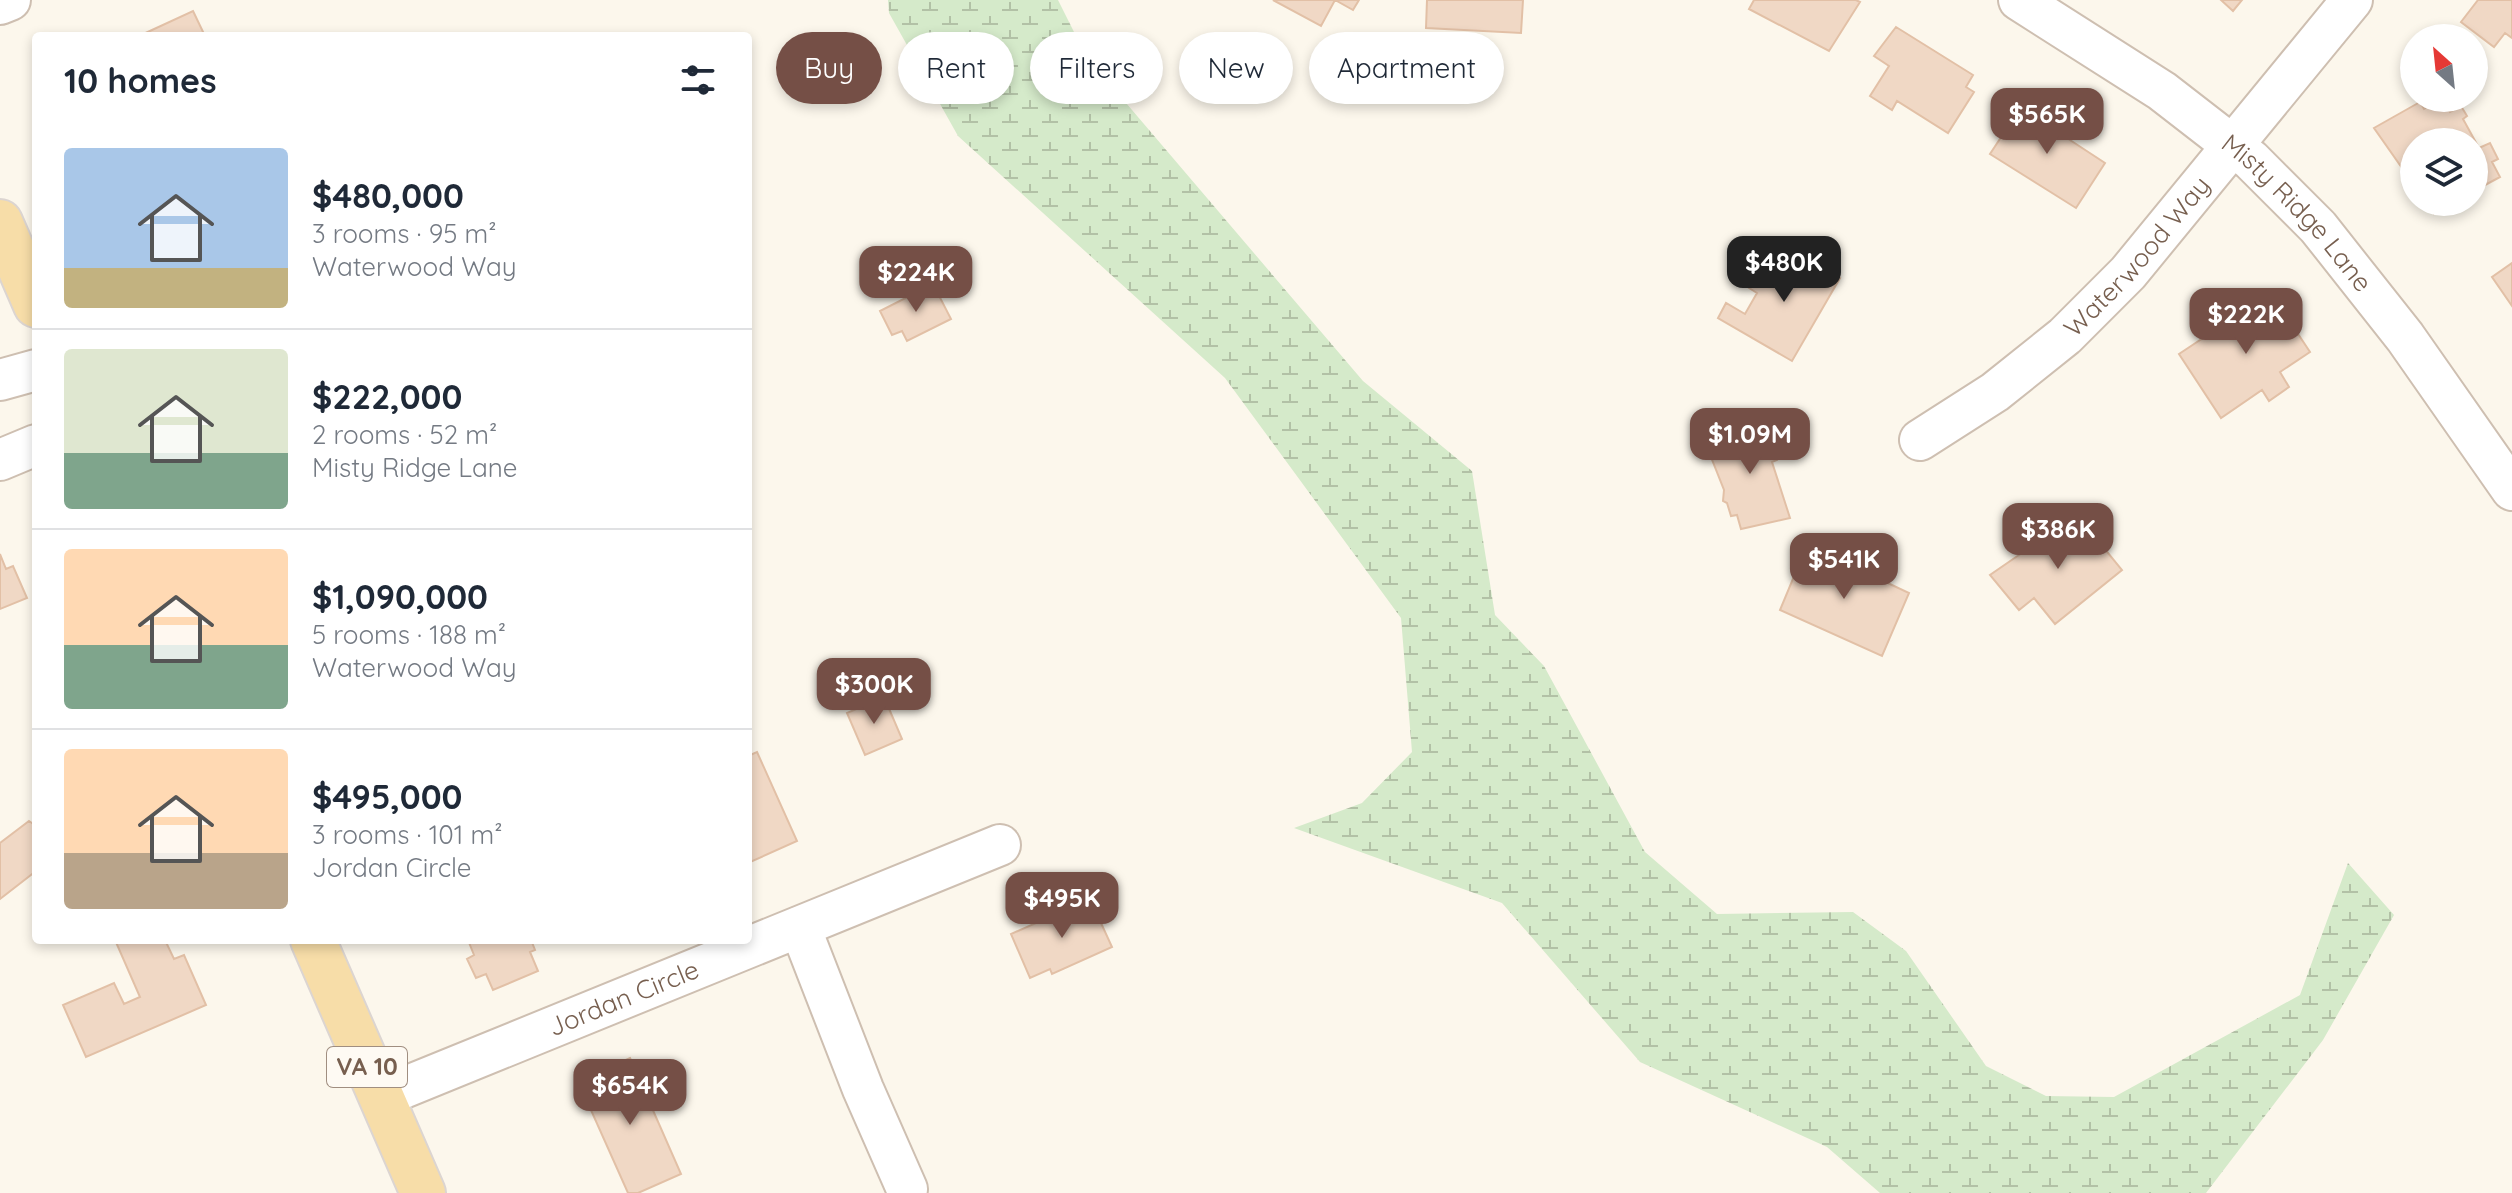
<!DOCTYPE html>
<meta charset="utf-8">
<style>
:root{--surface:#fff;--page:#f6f6f7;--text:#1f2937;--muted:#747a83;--line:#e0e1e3;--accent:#754f46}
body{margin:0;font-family:Quicksand,sans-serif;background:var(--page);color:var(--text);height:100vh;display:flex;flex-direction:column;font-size:30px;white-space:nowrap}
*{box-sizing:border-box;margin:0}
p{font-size:26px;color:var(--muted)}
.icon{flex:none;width:44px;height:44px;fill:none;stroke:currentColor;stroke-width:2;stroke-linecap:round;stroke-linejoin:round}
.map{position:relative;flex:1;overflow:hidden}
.panel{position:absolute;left:32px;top:32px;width:720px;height:912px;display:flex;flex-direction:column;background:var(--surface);border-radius:8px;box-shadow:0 4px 12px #0003}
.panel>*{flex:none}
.hud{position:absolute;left:776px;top:32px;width:760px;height:72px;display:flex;gap:16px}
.needle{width:52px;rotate:333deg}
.tools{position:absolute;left:2400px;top:24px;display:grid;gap:16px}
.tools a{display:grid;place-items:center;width:88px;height:88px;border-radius:50%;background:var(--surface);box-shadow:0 4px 12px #0003;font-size:40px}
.price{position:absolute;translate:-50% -68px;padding:0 18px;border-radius:16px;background:var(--accent);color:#fff;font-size:26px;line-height:52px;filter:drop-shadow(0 2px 4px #0008)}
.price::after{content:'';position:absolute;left:50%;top:48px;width:24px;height:18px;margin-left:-12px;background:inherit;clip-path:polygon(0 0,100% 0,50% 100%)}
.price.on{background:#222;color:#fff}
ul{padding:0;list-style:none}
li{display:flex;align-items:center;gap:24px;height:200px;padding:0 32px}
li+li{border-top:2px solid var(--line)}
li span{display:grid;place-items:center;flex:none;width:224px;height:160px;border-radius:8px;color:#555}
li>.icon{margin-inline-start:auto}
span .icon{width:96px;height:96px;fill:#fffc;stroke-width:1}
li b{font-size:34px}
h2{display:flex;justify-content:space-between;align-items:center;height:96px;padding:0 32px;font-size:34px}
.tag{padding:0 28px;border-radius:36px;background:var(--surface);box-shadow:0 4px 12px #0003;font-size:28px;line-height:72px}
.tag.on{background:var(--accent);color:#fff}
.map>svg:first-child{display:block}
.wetland{fill:url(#wetland-marsh)}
.building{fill:#f0d8c5;stroke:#e2c0a6;stroke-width:2}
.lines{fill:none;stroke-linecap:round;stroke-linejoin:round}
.minor-casing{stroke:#cebfb1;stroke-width:44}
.major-casing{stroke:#dcd5d1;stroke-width:48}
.minor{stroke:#fff;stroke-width:40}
.major{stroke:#f7dda8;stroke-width:44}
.labels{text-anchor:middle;stroke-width:6;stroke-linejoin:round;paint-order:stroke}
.shield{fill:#fefaf3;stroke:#a08e80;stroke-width:2}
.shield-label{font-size:24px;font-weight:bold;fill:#775f4f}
.street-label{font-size:26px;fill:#775f4f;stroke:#fefaf3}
</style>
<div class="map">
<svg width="2512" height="1193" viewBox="0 0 2512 1193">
<defs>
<pattern id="wetland-marsh" width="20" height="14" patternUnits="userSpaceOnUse" patternTransform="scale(2)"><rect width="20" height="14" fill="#d5eaca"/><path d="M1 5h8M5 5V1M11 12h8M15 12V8" fill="none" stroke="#b2c1a6"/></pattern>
</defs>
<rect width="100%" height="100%" fill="#fcf7ec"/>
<!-- wetland -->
<path class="wetland" d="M888 0H1058L1086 56 1363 381 1472 471 1495 615 1544 666 1645 852 1717 914 1853 912 1906 951 1986 1066 2046 1096 2114 1097 2300 995 2348 863 2394 915 2323 1040 2206 1193H1880L1827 1147 1640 1062 1502 903 1294 828 1362 803 1412 752 1401 618 1225 378 958 136 889 13Z"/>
<!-- building -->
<path class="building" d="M1273 0H1359L1353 10 1335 0 1321 26Z
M1427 0H1523L1521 33 1426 28Z
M1754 0H1856L1860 2 1829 51 1749 9Z
M2221 0H2242L2233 11Z
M2478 0H2512V38L2505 33 2494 47 2461 22Z
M193 11 205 36H139Z
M1896 27 1973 75 1966 87 1974 92 1948 133 1897 101 1892 110 1870 96 1889 66 1874 56Z
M2442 99 2450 112 2461 106 2467 116 2463 119 2479 148 2490 143 2498 159 2492 162 2500 177 2474 191V142H2414V185L2374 128 2420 102 2424 109Z
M2025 101 2048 117 2044 123 2105 163 2076 208 1990 154Z
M2425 202H2455L2434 214Z
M1786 247 1840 278 1792 361 1718 318 1726 303 1745 314 1757 293 1749 288 1758 273 1768 279Z
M2512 263V306L2492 277Z
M933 284 951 319 907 341 902 331 892 335 880 311Z
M2271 293 2310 352 2280 372 2289 387 2269 401 2262 390 2221 418 2179 354Z
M1770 424 1777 460 1772 462 1790 518 1741 529 1737 515 1731 516 1727 503 1723 501 1724 490 1709 452V440Z
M2077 515 2122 570 2055 624 2034 598 2019 610 1990 575Z
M1807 545 1909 593 1882 656 1780 610Z
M0 554 6 569 13 566 27 598 0 609Z
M884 697 902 739 865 755 847 713Z
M757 752 797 841 748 863V756Z
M29 821 36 826V871L0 899V843Z
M1090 899 1112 947 1052 974 1050 969 1030 978 1011 934Z
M115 940H165L174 959 184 955 206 1005 86 1057 63 1005 114 983 124 1004 140 997Z
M468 940H531L535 950 530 952 538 971 493 990 486 974 476 978 467 959 474 955Z
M630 1058 681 1174 638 1193H628L578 1081Z"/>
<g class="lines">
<!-- minor casing -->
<g class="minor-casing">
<g id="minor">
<path id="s1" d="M2019 0 2162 91 2251 160 2318 227 2405 337 2512 490"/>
<path d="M0 4 10 0"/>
<path d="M0 380 36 370"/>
<path id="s2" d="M1920 440 1995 392 2065 336 2128 273 2352 0"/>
<path d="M0 460 36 445"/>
<path d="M800 927 863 1089 907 1189"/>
<path id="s3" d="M381 1097 1000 845"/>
</g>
</g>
<!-- major casing -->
<g class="major-casing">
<path id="major" d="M0 222 36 305
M313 940 423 1193"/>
</g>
<!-- minor -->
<use href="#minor" class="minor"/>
<!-- major -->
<use href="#major" class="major"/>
</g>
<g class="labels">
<!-- shield labels -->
<rect class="shield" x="327" y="1047" width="80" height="40" rx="6"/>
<g class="shield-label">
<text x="367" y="1075">VA 10</text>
</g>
<!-- street labels -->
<g class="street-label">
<text dy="9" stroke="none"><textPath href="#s1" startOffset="352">Misty Ridge Lane</textPath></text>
<text dy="9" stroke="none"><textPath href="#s2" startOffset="286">Waterwood Way</textPath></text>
<text dy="9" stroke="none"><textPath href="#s3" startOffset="262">Jordan Circle</textPath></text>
</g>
</g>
</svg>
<div class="tools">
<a><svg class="needle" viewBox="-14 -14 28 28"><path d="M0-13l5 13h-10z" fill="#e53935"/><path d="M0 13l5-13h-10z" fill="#747a83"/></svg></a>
<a><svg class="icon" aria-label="layers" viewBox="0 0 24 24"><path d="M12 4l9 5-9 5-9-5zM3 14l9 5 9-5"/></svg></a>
</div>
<b class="price" style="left:2047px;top:156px">$565K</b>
<b class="price on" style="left:1784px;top:304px">$480K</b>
<b class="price" style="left:916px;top:314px">$224K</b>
<b class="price" style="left:2246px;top:356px">$222K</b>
<b class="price" style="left:1750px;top:476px">$1.09M</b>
<b class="price" style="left:2058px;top:571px">$386K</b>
<b class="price" style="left:1844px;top:601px">$541K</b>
<b class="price" style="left:874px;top:726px">$300K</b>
<b class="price" style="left:1062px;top:940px">$495K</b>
<b class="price" style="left:630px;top:1127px">$654K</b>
<div class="hud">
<a class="tag on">Buy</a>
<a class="tag">Rent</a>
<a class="tag">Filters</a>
<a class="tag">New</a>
<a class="tag">Apartment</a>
</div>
<section class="panel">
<h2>10 homes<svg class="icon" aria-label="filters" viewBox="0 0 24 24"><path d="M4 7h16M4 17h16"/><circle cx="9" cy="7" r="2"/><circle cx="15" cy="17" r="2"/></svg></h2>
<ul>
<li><span style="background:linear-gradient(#a9c7e8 75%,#c2b280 0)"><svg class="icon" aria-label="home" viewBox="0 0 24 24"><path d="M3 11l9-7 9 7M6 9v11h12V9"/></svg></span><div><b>$480,000</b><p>3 rooms · 95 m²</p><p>Waterwood Way</p></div></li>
<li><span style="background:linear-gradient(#dfe7d0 65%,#7fa58c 0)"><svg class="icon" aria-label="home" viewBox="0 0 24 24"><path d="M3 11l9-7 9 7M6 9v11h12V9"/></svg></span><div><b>$222,000</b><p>2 rooms · 52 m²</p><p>Misty Ridge Lane</p></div></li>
<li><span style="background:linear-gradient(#ffd9b3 60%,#7fa58c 0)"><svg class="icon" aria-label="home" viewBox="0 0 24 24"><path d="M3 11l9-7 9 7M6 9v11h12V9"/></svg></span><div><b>$1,090,000</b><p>5 rooms · 188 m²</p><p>Waterwood Way</p></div></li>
<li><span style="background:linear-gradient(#ffd9b3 65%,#b9a48a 0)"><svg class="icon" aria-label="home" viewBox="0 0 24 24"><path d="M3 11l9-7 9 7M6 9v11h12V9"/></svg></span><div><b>$495,000</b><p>3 rooms · 101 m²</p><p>Jordan Circle</p></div></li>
</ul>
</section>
</div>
